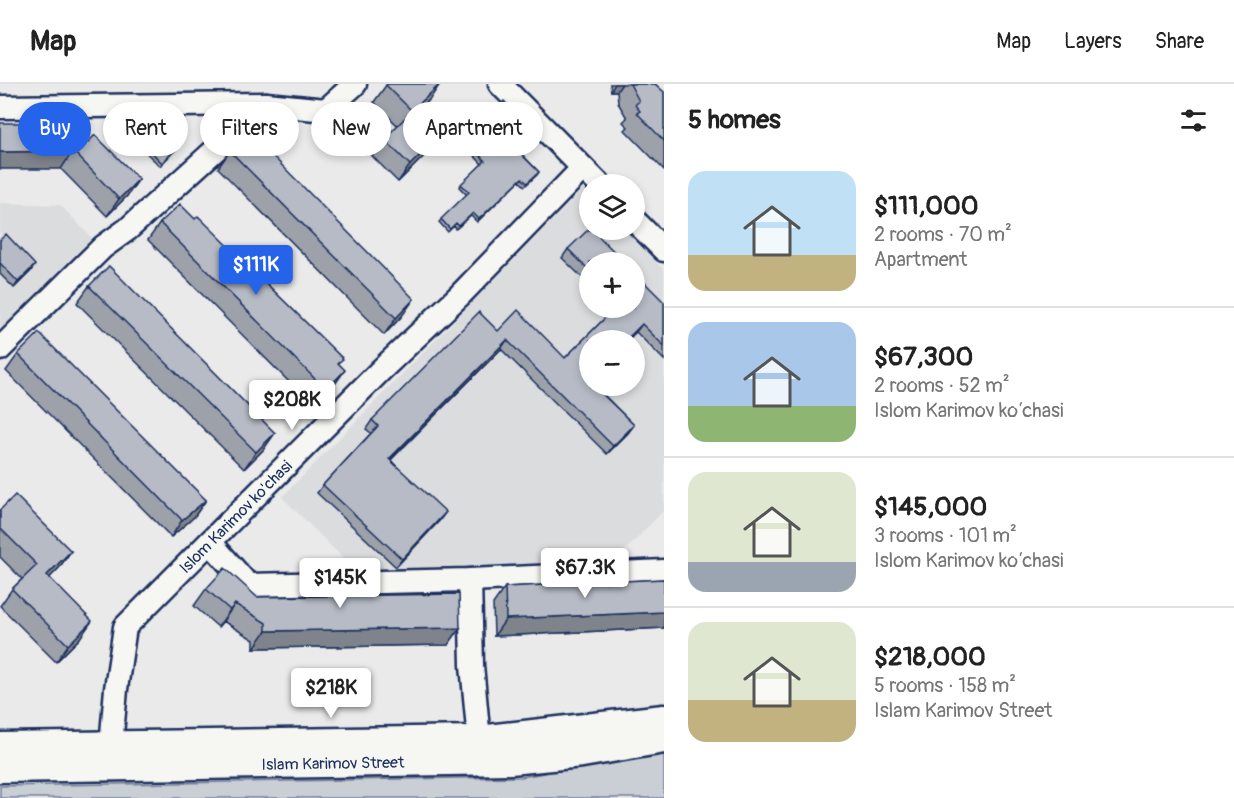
<!DOCTYPE html>
<meta charset="utf-8">
<style>
:root{--surface:#fff;--page:#f6f6f6;--text:#222;--muted:#767676;--line:#e0e0e0;--accent:#2563eb}
body{margin:0;font-family:Pangolin,sans-serif;background:var(--page);color:var(--text);height:100vh;display:flex;flex-direction:column;font-size:22px;white-space:nowrap}
*{box-sizing:border-box;margin:0}
p{font-size:20px;color:var(--muted)}
.icon{flex:none;width:33px;height:33px;fill:none;stroke:currentColor;stroke-width:2;stroke-linecap:round;stroke-linejoin:round}
.map{position:relative;flex:1;overflow:hidden}
.sheet{display:flex;flex-direction:column;background:var(--surface);width:570px}
.sheet>*{flex:none}
.top-card{position:absolute;left:18px;top:18px;width:555px;height:54px;display:flex;gap:12px}
.fabs{position:absolute;left:579px;top:90px;display:grid;gap:12px}
.fabs a{display:grid;place-items:center;width:66px;height:66px;border-radius:50%;background:var(--surface);box-shadow:0 3px 9px #0003;font-size:30px}
.price{position:absolute;translate:-50% -51px;padding:0 14px;border-radius:6px;background:#fff;color:#222;font-size:20px;line-height:39px;filter:drop-shadow(0 2px 3px #0008)}
.price::after{content:'';position:absolute;left:50%;top:36px;width:18px;height:14px;margin-left:-9px;background:inherit;clip-path:polygon(0 0,100% 0,50% 100%)}
.price.current{background:var(--accent);color:#fff}
ul{padding:0;list-style:none}
li{display:flex;align-items:center;gap:18px;height:150px;padding:0 24px}
li+li{border-top:2px solid var(--line)}
li span{display:grid;place-items:center;flex:none;width:168px;height:120px;border-radius:18px;color:#555}
li>.icon{margin-inline-start:auto}
span .icon{width:72px;height:72px;fill:#fffc;stroke-width:1}
li b{font-size:26px}
h2{display:flex;justify-content:space-between;align-items:center;height:72px;padding:0 24px;font-size:26px}
.tag{padding:0 21px;border-radius:27px;background:var(--surface);box-shadow:0 3px 9px #0003;font-size:21px;line-height:54px}
.tag.current{background:var(--accent);color:#fff}
header{display:flex;align-items:center;gap:36px;box-sizing:border-box;height:84px;padding:0 30px;background:var(--surface);border-bottom:2px solid var(--line)}
header strong{font-size:28px}
nav{display:flex;gap:33px;margin-inline-start:auto;font-size:21px}
main{display:flex;flex:1;min-height:0}
.map>svg:first-child{display:block}
.built{fill:#dadcde;fill-rule:evenodd}
.green{fill:#caced5;stroke:#727e9a;stroke-width:1.5}
.lines{fill:none;stroke-linecap:round;stroke-linejoin:round}
.minor-casing{stroke:#1b2f5e;stroke-width:27}
.major-casing{stroke:#1b2f5e;stroke-width:33}
.minor{stroke:#f6f6f2;stroke-width:22}
.major{stroke:#f6f6f2;stroke-width:28}
.wall{fill:#9da1aa;stroke:#1b2f5e;stroke-width:1.5}
.shaded-wall{fill:#7f838b;stroke:#1b2f5e;stroke-width:1.5}
.building{fill:#b6bbc6;stroke:#1b2f5e;stroke-width:1.5}
.labels{text-anchor:middle;stroke-width:4.5;stroke-linejoin:round;paint-order:stroke}
.street-label{font-size:16px;fill:#1b2f5e;stroke:#f6f6f2}
</style>
<header>
<strong>Map</strong>
<nav><a>Map</a><a>Layers</a><a>Share</a></nav>
</header>
<main>
<div class="map">
<svg width="664" height="714" viewBox="0 0 664 714">
<rect width="100%" height="100%" fill="#e9eae9"/>
<filter id="ink" filterUnits="userSpaceOnUse"><feTurbulence type="fractalNoise" baseFrequency=".0167" numOctaves="2"/><feDisplacementMap in="SourceGraphic" scale="12" xChannelSelector="R" yChannelSelector="G"/><feConvolveMatrix kernelMatrix="1 2 1 2 8 2 1 2 1" color-interpolation-filters="sRGB"/></filter>
<g filter="url(#ink)">
<!-- built -->
<path class="built" d="M585 103 589 109 590 146H625L664 186V426L611 481 357 488 282 413ZM590 178H634V224H590ZM590 256H634V302H590Z
M0 119 60 121 92 154 0 246Z"/>
<!-- green -->
<path class="green" d="M664 669V714H0V702L521 693Z"/>
<g class="lines">
<!-- minor casing -->
<g class="minor-casing">
<g id="minor">
<path d="M500 0 599 100"/>
<path d="M0 23 266 20 326 26 355 0"/>
<path d="M634 136 664 166"/>
<path d="M0 265 103 163 128 145 266 20"/>
<path d="M210 458 248 501 470 496 664 487"/>
<path d="M470 496 472 581 479 656"/>
<path id="s1" d="M111 662 116 605 125 543 381 286 460 211 583 84"/>
</g>
</g>
<!-- major casing -->
<g class="major-casing">
<g id="major">
<path d="M0 663 479 656 664 635"/>
<path id="s2" d="M0 684 510 676 582 669 664 655"/>
</g>
</g>
<!-- minor -->
<use href="#minor" class="minor"/>
<!-- major -->
<use href="#major" class="major"/>
</g>
<!-- wall -->
<path class="wall" d="M387 0 430 15 415 30 438 53 426 70 398 98 372 72 384 55 398 42 374 18Z
M609 0H655L664 8V86L625 46 628 43 623 38 627 34 618 19 617 7H611L610 0Z
M531 45 514 62 539 88 537 91 525 102 519 97 477 138 471 132 456 145 454 142 448 148 439 138 467 111 459 103 482 80 462 59 464 55Z
M65 49 139 95 127 112 107 132 61 85Z
M140 56 181 60 160 82 137 60Z
M230 67 402 232 384 251 218 84Z
M160 139 339 280 333 303 314 323 148 156Z
M0 156 31 187 14 204 0 190Z
M568 165 590 178V201L562 174Z
M89 202 275 349 263 366 244 385 77 219Z
M664 218V276L636 248 590 256 589 296 634 341 628 349 607 370 501 265 391 376 440 436 396 483 317 409 323 401 371 349 366 345 372 336 498 247 565 274 614 225 612 224H634Z
M18 270 206 416 194 433 171 453 6 287Z
M0 426 71 467 59 484 49 494 80 554 56 578 0 522 12 505 22 495 0 473Z
M664 495V544L494 552 493 520 505 503Z
M206 505 257 513 460 544 448 561 254 564V556L223 537 218 543 194 522Z"/>
<!-- shaded-wall -->
<path class="shaded-wall" d="M440 0 430 15 400 45 412 27Z
M615 0H622L617 7H611Z
M438 53 426 70 398 98 410 81Z
M73 67 61 85H0V68Z
M522 94 519 97 477 138 479 135Z
M139 95 127 112 107 132 119 115Z
M35 181 31 187 14 204 18 198Z
M414 215 402 232 384 251 396 234Z
M642 240 636 248 628 256H626Z
M507 256 501 265 383 383 389 375Z
M345 286 333 303 314 323 326 306Z
M634 341 628 349 607 370 613 362Z
M275 349 263 366 244 385 256 368Z
M206 416 194 433 171 453 182 436Z
M446 428 440 436 396 483 402 475Z
M71 467 59 484 35 509 47 491Z
M235 520 223 537 218 543 230 526Z
M664 528V544L494 552 506 535Z
M92 537 80 554 56 578 68 561Z
M460 544 448 561 254 564 266 547Z"/>
<!-- building -->
<path class="building" d="M387 0H440L412 27 386 1Z
M630 0H655L664 8V57L637 29 640 27 635 21 639 17Z
M504 17 531 45 513 62 539 88 527 99 522 94 479 135 473 129 459 142 456 139 450 145 441 135 469 108 461 100 485 77 464 55Z
M412 27 438 53 410 81 384 55Z
M158 38 181 60 162 79 140 56Z
M0 39H64L65 49 88 58 95 51 139 95 119 115 73 67 0 68Z
M249 48 414 215 396 234 230 67Z
M180 120 195 135 198 132 343 275 338 279 345 286 326 306 160 139Z
M590 144V146H592L625 178H590V187L568 165Z
M6 150 35 181 18 198 0 179V156Z
M109 182 275 349 256 368 89 202Z
M634 188 664 218V262L642 240 626 256H590V293L588 295 590 297V302H594L634 341 613 362 507 256 389 375 446 428 402 475 323 401 378 342 372 336 479 228 498 247 518 226 565 274 615 224H634Z
M39 249 206 416 182 436 18 270Z
M15 411 71 467 47 491 92 537 68 561 12 505 37 481 0 444V426Z
M225 484 257 513 459 510 460 544 266 547V539L235 520 230 526 206 505Z
M664 495V528L506 535 505 503Z"/>
</g>
<g class="labels">
<!-- street labels -->
<g class="street-label">
<text dy="6" stroke="none"><textPath href="#s1" startOffset="276">Islom Karimov ko'chasi</textPath></text>
<text dy="6" stroke="none"><textPath href="#s2" startOffset="333">Islam Karimov Street</textPath></text>
</g>
</g>
</svg>
<div class="fabs">
<a><svg class="icon" aria-label="layers" viewBox="0 0 24 24"><path d="M12 4l9 5-9 5-9-5zM3 14l9 5 9-5"/></svg></a>
<a>+</a>
<a>−</a>
</div>
<b class="price current" style="left:256px;top:212px">$111K</b>
<b class="price" style="left:292px;top:347px">$208K</b>
<b class="price" style="left:585px;top:515px">$67.3K</b>
<b class="price" style="left:340px;top:525px">$145K</b>
<b class="price" style="left:331px;top:635px">$218K</b>
<div class="top-card">
<a class="tag current">Buy</a>
<a class="tag">Rent</a>
<a class="tag">Filters</a>
<a class="tag">New</a>
<a class="tag">Apartment</a>
</div>
</div>
<section class="sheet">
<h2>5 homes<svg class="icon" aria-label="filters" viewBox="0 0 24 24"><path d="M4 7h16M4 17h16"/><circle cx="9" cy="7" r="2"/><circle cx="15" cy="17" r="2"/></svg></h2>
<ul>
<li><span style="background:linear-gradient(#bfe0f5 70%,#c2b280 0)"><svg class="icon" aria-label="home" viewBox="0 0 24 24"><path d="M3 11l9-7 9 7M6 9v11h12V9"/></svg></span><div><b>$111,000</b><p>2 rooms · 70 m²</p><p>Apartment</p></div></li>
<li><span style="background:linear-gradient(#a9c7e8 70%,#8fb573 0)"><svg class="icon" aria-label="home" viewBox="0 0 24 24"><path d="M3 11l9-7 9 7M6 9v11h12V9"/></svg></span><div><b>$67,300</b><p>2 rooms · 52 m²</p><p>Islom Karimov ko‘chasi</p></div></li>
<li><span style="background:linear-gradient(#dfe7d0 75%,#9aa5b1 0)"><svg class="icon" aria-label="home" viewBox="0 0 24 24"><path d="M3 11l9-7 9 7M6 9v11h12V9"/></svg></span><div><b>$145,000</b><p>3 rooms · 101 m²</p><p>Islom Karimov ko‘chasi</p></div></li>
<li><span style="background:linear-gradient(#dfe7d0 65%,#c2b280 0)"><svg class="icon" aria-label="home" viewBox="0 0 24 24"><path d="M3 11l9-7 9 7M6 9v11h12V9"/></svg></span><div><b>$218,000</b><p>5 rooms · 158 m²</p><p>Islam Karimov Street</p></div></li>
</ul>
</section>
</main>
